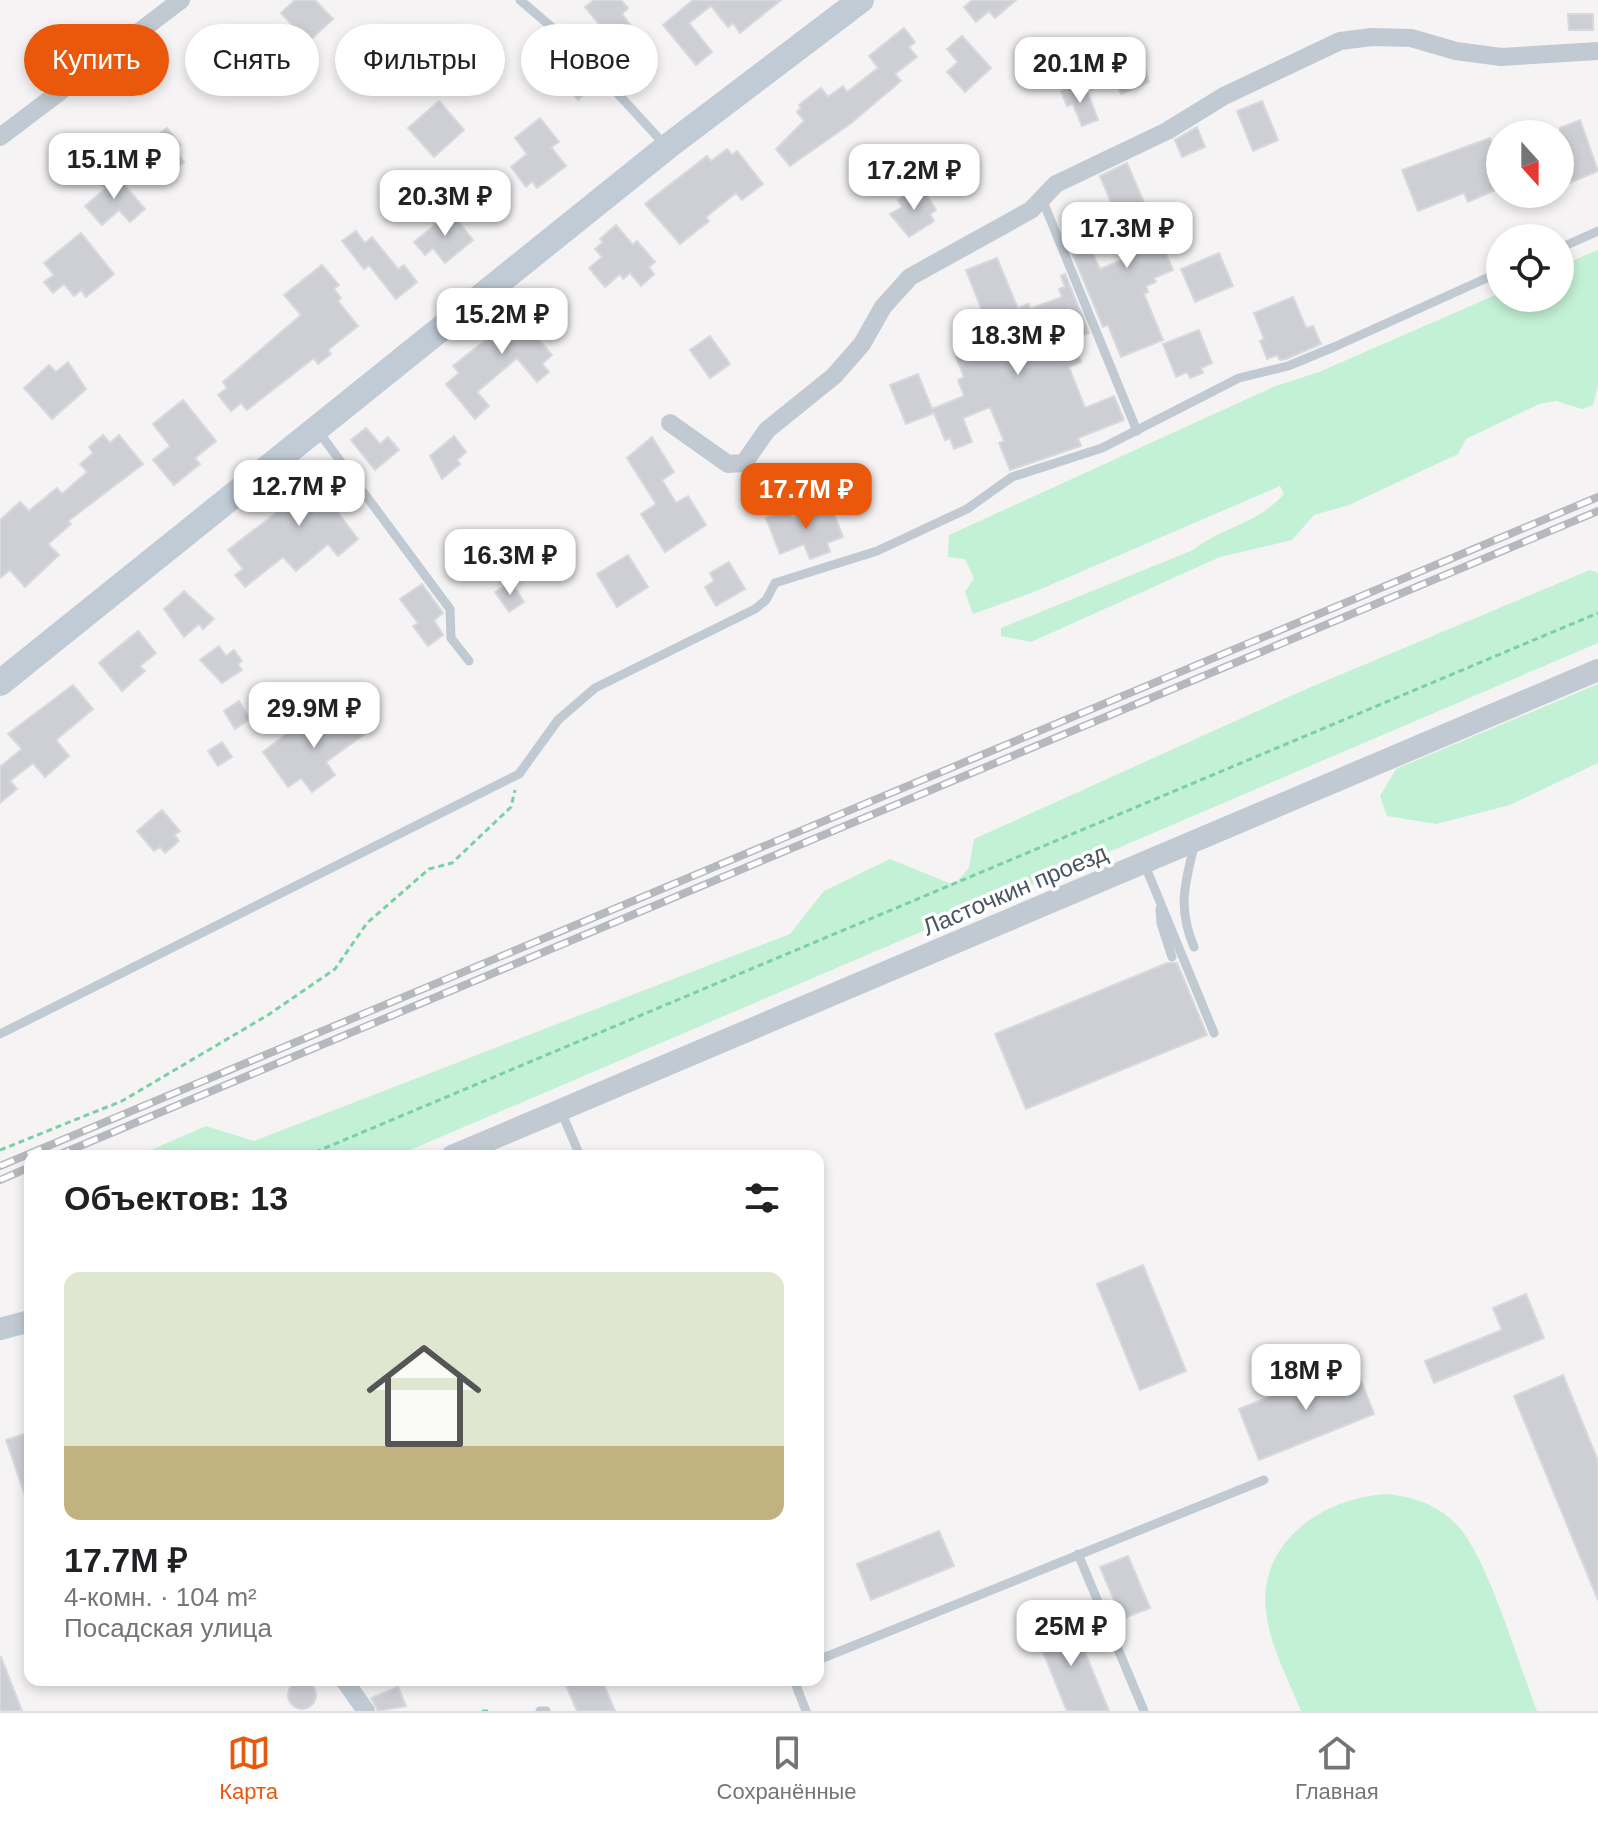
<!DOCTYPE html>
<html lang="ru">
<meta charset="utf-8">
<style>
:root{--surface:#fff;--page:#f6f6f6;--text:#202124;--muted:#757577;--line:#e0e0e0;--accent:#ea580c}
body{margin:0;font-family:Arial,sans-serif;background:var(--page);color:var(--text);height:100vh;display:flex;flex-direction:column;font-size:30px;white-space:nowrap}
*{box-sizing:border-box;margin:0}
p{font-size:26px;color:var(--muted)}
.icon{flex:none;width:44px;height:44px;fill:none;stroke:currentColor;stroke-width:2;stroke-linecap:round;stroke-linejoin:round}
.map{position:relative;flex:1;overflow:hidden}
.drawer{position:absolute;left:24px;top:1150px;width:800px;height:536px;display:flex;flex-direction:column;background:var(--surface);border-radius:16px;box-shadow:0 4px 12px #0003}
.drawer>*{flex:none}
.top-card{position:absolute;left:24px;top:24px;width:800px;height:72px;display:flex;gap:16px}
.needle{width:52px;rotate:159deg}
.fabs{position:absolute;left:1486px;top:120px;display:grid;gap:16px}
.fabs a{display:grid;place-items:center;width:88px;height:88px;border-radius:50%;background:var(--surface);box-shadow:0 4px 12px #0003;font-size:40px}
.price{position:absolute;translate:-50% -68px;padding:0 18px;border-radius:16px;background:#fff;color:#222;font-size:26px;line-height:52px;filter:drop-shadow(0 2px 4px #0008)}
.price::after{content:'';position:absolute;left:50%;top:48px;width:24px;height:18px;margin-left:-12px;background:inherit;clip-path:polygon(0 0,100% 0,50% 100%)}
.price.current{background:var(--accent);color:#fff}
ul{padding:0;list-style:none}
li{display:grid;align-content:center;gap:16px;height:424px;padding:0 40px}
li span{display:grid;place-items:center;height:248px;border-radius:16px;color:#555}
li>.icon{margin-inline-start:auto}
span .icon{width:144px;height:144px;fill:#fffc;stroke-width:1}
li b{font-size:34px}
h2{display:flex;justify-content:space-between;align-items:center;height:96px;padding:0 40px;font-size:34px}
.pill{padding:0 28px;border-radius:36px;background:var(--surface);box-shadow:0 4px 12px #0003;font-size:28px;line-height:72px}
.pill.current{background:var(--accent);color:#fff}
.tabs{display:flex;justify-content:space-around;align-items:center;height:112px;border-top:2px solid var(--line);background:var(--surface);font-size:22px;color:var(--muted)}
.tabs a{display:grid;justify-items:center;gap:4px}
.tabs .current{color:var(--accent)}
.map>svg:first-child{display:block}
.green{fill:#c3f1d5}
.building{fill:#cdcfd5;stroke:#d7d9de;stroke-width:2}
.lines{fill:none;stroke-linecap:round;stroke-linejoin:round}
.path{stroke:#7ad0a6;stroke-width:3;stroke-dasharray:6 4;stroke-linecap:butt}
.service{stroke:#c1cad2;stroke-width:9}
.minor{stroke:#c1cad2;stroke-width:18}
.tertiary{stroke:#c1cad2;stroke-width:22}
.secondary{stroke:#c1cbd6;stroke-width:26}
.rail-casing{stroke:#b5b8bd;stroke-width:8}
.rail{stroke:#fff;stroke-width:5;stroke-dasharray:15;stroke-linecap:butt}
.labels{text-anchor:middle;stroke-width:7;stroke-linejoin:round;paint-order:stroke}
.street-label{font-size:24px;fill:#4a5661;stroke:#fff}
</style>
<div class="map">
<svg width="1598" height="1711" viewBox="0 0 1598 1711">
<rect width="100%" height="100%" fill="#f5f3f3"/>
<!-- green -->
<path class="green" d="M1598 250V386L1593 405 1582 409 1556 401 1539 404 1466 439 1458 454 1349 505 1314 515 1292 540 1220 557 1031 642 1001 636V628L1193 550C1226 525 1256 525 1284 494L1280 486 1034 592 973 614 965 592 974 578 965 559 948 557 949 535 1273 387 1319 372 1500 293V298H1560V266Z
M1590 570 1598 573V643L396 1156H137L206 1126 254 1141 790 934 824 891 890 859 954 885 969 868 974 839 1304 690Z
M1598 684V763L1510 805 1436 824 1387 816 1380 796 1396 769Z
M1387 1494C1414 1497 1439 1505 1458 1526 1488 1559 1519 1665 1537 1711H1301C1289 1681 1272 1650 1267 1618 1254 1544 1321 1498 1387 1494Z"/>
<!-- building -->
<path class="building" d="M295 0H315L333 19 308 42 281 13Z
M594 0H621L628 8 622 14 630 24 616 36 607 25 603 29 585 7Z
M693 0H781L740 33 733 23 728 27 711 6 689 23 712 52 696 65 663 25Z
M972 0H1016L995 18 989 11 976 22 964 7Z
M1568 14H1593V30H1569Z
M904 28 915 42 909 47 917 57 895 74 901 81 850 124 790 166 776 149 804 121 797 112 801 108 799 105 821 88 828 97 843 86 847 92 878 68 869 56Z
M962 36 991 68 965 92 947 72 958 62 947 49Z
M1140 50 1149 82 1121 94 1115 79 1123 69 1119 59Z
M570 52 597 82 578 100 555 74 563 66 559 62Z
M1075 85 1079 94 1087 91 1098 120 1082 126 1073 104 1067 106 1061 91Z
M439 101 464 130 434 157 408 128Z
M1262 101 1278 140 1253 151 1237 111Z
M540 118 559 142 551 147 566 166 537 188 532 181 526 187 511 167 527 154 515 138Z
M1580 120 1598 171 1560 187V128Z
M1197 127 1205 147 1182 157 1175 140Z
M167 128 180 145 174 149 184 162 161 181 137 152Z
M1490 138 1500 163V188L1468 202 1464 193 1418 211 1402 170Z
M727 149 732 155 737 151 763 184 742 200 736 193 706 217 709 221 680 244 645 204 707 156 711 161Z
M1127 163 1173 270 1154 278 1156 282 1146 286 1148 292 1144 294 1163 340 1121 357 1108 325 1103 327 1073 255 1090 248 1100 269 1137 254 1124 220 1119 222 1100 176Z
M113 172 145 209 130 222 119 210 102 225 85 206 106 188 101 183Z
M921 186 936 210 930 214 934 221 909 237 890 214 902 207 898 200Z
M451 212 473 240 445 263 433 248 425 255 414 242Z
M616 225 633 245 637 241 655 262 649 267 654 274 641 286 630 273 623 279 620 274 605 287 589 268 602 257 595 249 603 242 600 239Z
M356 231 365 243 372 237 398 269 404 265 417 282 396 299 369 265 364 269 342 241Z
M81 233 114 274 86 297 81 290 74 296 64 284 53 293 44 282 54 275 44 263Z
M1219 253 1233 286 1195 302 1181 269Z
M997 258 1018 309 1028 304 1030 309 1062 297 1059 289 1065 287 1061 276 1065 274 1089 333 1072 340 1081 362 1069 367 1085 408 1114 396 1124 420 1078 438 1081 446 1010 470 999 443 1004 441 990 407 963 418 972 442 954 449 950 438 945 440 934 413 906 424 890 385 918 374 932 409 964 396 958 380 964 377 956 357 994 341 966 270Z
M322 265 339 285 334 289 341 298 338 301 358 326 328 350 331 354 318 364 314 358 247 410 241 403 231 411 218 395 227 388 223 382 301 315 284 295Z
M522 296 548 333 539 340 552 355 542 364 549 372 537 382 517 358 477 392 489 406 475 419 446 384 459 373 453 366 507 323 500 315Z
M1293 297 1306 328 1313 326 1321 344 1286 359 1280 360 1277 355 1267 359 1260 341 1264 339 1254 313Z
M1199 330 1212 363 1201 368 1203 373 1190 378 1187 372 1176 377 1163 344Z
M710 336 730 364 710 378 690 350Z
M68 362 86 389 52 419 24 388 49 365 56 372Z
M183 400 216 441 195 458 200 464 174 485 153 460 170 446 153 424Z
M366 428 380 444 388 437 399 450 375 470 351 440Z
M103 435 110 443 119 435 143 464 68 521 71 524 48 544 59 555 25 587 10 570 0 578V520L20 502 29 511 57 488 62 494 87 472 80 464 93 453 89 447Z
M454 436 466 452 457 460 460 464 442 479 430 456Z
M652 437 674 472 662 480 676 503 688 496 706 525 665 552 641 514 656 504 627 458Z
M319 467 327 477 337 469 353 491 343 500 347 505 338 513 358 539 338 556 328 544 296 571 283 557 245 587 235 575 243 569 228 550 294 499 298 495 292 488Z
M830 504 843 537 827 543 830 552 810 559 804 544 780 554 766 518 788 509 792 518Z
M628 555 648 587 617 607 597 574Z
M729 562 745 589 716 606 705 587 714 581 710 573Z
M511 582 524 602 509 612 495 592Z
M422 584 443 613 434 620 443 635 428 646 413 626 418 623 400 599Z
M184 591 214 619 203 629 199 624 184 637 164 609Z
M138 631 156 653 140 666 145 671 122 691 99 663Z
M219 646 226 656 234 650 242 661 238 664 242 670 222 683 200 660Z
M73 685 93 709 56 740 69 756 45 777 33 763 10 781 17 789 0 803V767L22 749 8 734Z
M239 701 250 719 235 729 224 711Z
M346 705 366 733 326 762 335 775 312 792 301 778 288 787 263 752 298 725 306 735Z
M222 742 232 757 218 766 208 751Z
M162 810 180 831 174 835 179 841 165 853 160 847 154 851 137 831Z
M1167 963H1177L1207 1035 1026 1109 995 1034Z
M1143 1265 1186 1371 1140 1390 1097 1284Z
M1526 1294 1544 1338 1434 1383 1425 1361 1502 1330 1493 1308Z
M1354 1363 1374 1414 1259 1460 1239 1409Z
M1563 1375 1598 1461V1600L1514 1396Z
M30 1432V1503L28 1504 6 1440Z
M939 1531 954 1566 871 1600 857 1564Z
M1128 1556 1150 1608 1122 1619 1100 1567Z
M1071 1618 1109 1711H1067L1035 1632Z
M0 1657H1L22 1711H0Z
M574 1680H602L615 1711H577L565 1683Z
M288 1695a14 14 0 1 1 28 0a14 14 0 1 1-28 0Z
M398 1687 406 1706 378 1711 371 1698Z"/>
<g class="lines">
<!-- path -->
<path class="path" d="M0 1150 122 1101 268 1015 335 969 367 923 429 869 452 863 511 807 515 790
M306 1156 1598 613
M482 1711H492"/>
<!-- service -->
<path class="service" d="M520 0 575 47 664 144
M1042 199 1137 431
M1560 248 1598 231
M318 431 450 609 451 638 469 661
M1144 863 1214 1033
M1160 909 1161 923 1172 957
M1194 947C1177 906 1185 884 1195 842
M0 1034 519 774 558 720 595 688 755 609 766 600 775 583 877 551 967 509 1012 477 1102 448 1239 378 1288 366 1334 347 1500 272
M561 1111 580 1156
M1078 1554 1144 1711
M818 1660 1264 1480
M794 1680 806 1711
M540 1711H546"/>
<!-- minor -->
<path class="minor" d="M0 137 181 0
M670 423 728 464 744 463 767 430 834 376 862 344 883 307 910 277 1031 210 1056 184 1167 131 1224 96 1340 41 1372 37 1411 38 1456 51 1501 57 1598 51
M344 1680 366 1711"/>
<!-- tertiary -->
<path class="tertiary" d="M452 1156 1598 670
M0 1329 30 1321"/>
<!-- secondary -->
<path class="secondary" d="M0 683 667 147 861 0"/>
<!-- rail casing -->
<g class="rail-casing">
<path id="rail" d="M56 1156 1598 511
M0 1166 1598 497
M0 1180 30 1167"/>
</g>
<!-- rail -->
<use href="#rail" class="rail"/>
</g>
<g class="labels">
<!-- street labels -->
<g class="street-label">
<text transform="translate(1015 890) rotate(-23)" y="8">Ласточкин проезд</text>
</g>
</g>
</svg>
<div class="fabs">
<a><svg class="needle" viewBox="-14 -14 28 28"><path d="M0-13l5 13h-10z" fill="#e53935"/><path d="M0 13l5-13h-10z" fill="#757577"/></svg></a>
<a><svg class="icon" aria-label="locate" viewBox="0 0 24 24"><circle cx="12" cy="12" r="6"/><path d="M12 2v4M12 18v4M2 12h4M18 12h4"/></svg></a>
</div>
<b class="price" style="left:1080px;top:105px">20.1M ₽</b>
<b class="price" style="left:114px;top:201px">15.1M ₽</b>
<b class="price" style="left:914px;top:212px">17.2M ₽</b>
<b class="price" style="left:445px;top:238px">20.3M ₽</b>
<b class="price" style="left:1127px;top:270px">17.3M ₽</b>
<b class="price" style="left:502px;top:356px">15.2M ₽</b>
<b class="price" style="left:1018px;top:377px">18.3M ₽</b>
<b class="price" style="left:299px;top:528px">12.7M ₽</b>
<b class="price current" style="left:806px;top:531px">17.7M ₽</b>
<b class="price" style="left:510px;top:597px">16.3M ₽</b>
<b class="price" style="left:314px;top:750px">29.9M ₽</b>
<b class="price" style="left:1306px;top:1412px">18M ₽</b>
<b class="price" style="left:1071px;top:1668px">25M ₽</b>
<div class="top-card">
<a class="pill current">Купить</a>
<a class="pill">Снять</a>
<a class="pill">Фильтры</a>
<a class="pill">Новое</a>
</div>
<section class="drawer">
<h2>Объектов: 13<svg class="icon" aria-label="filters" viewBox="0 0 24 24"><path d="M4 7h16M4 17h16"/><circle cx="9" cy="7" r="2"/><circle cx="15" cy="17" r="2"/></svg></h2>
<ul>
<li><span style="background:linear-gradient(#dfe7d0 70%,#c2b280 0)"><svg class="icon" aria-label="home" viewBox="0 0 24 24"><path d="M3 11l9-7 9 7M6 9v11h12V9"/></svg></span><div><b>17.7M ₽</b><p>4-комн. · 104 m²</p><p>Посадская улица</p></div></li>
</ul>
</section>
</div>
<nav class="tabs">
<a class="current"><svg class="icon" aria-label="map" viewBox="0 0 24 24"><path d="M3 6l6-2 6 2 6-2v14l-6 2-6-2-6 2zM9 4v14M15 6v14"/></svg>Карта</a>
<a><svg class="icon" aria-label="saved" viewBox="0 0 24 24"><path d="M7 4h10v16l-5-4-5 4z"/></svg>Сохранённые</a>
<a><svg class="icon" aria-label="home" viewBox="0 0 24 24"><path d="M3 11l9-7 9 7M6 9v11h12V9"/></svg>Главная</a>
</nav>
